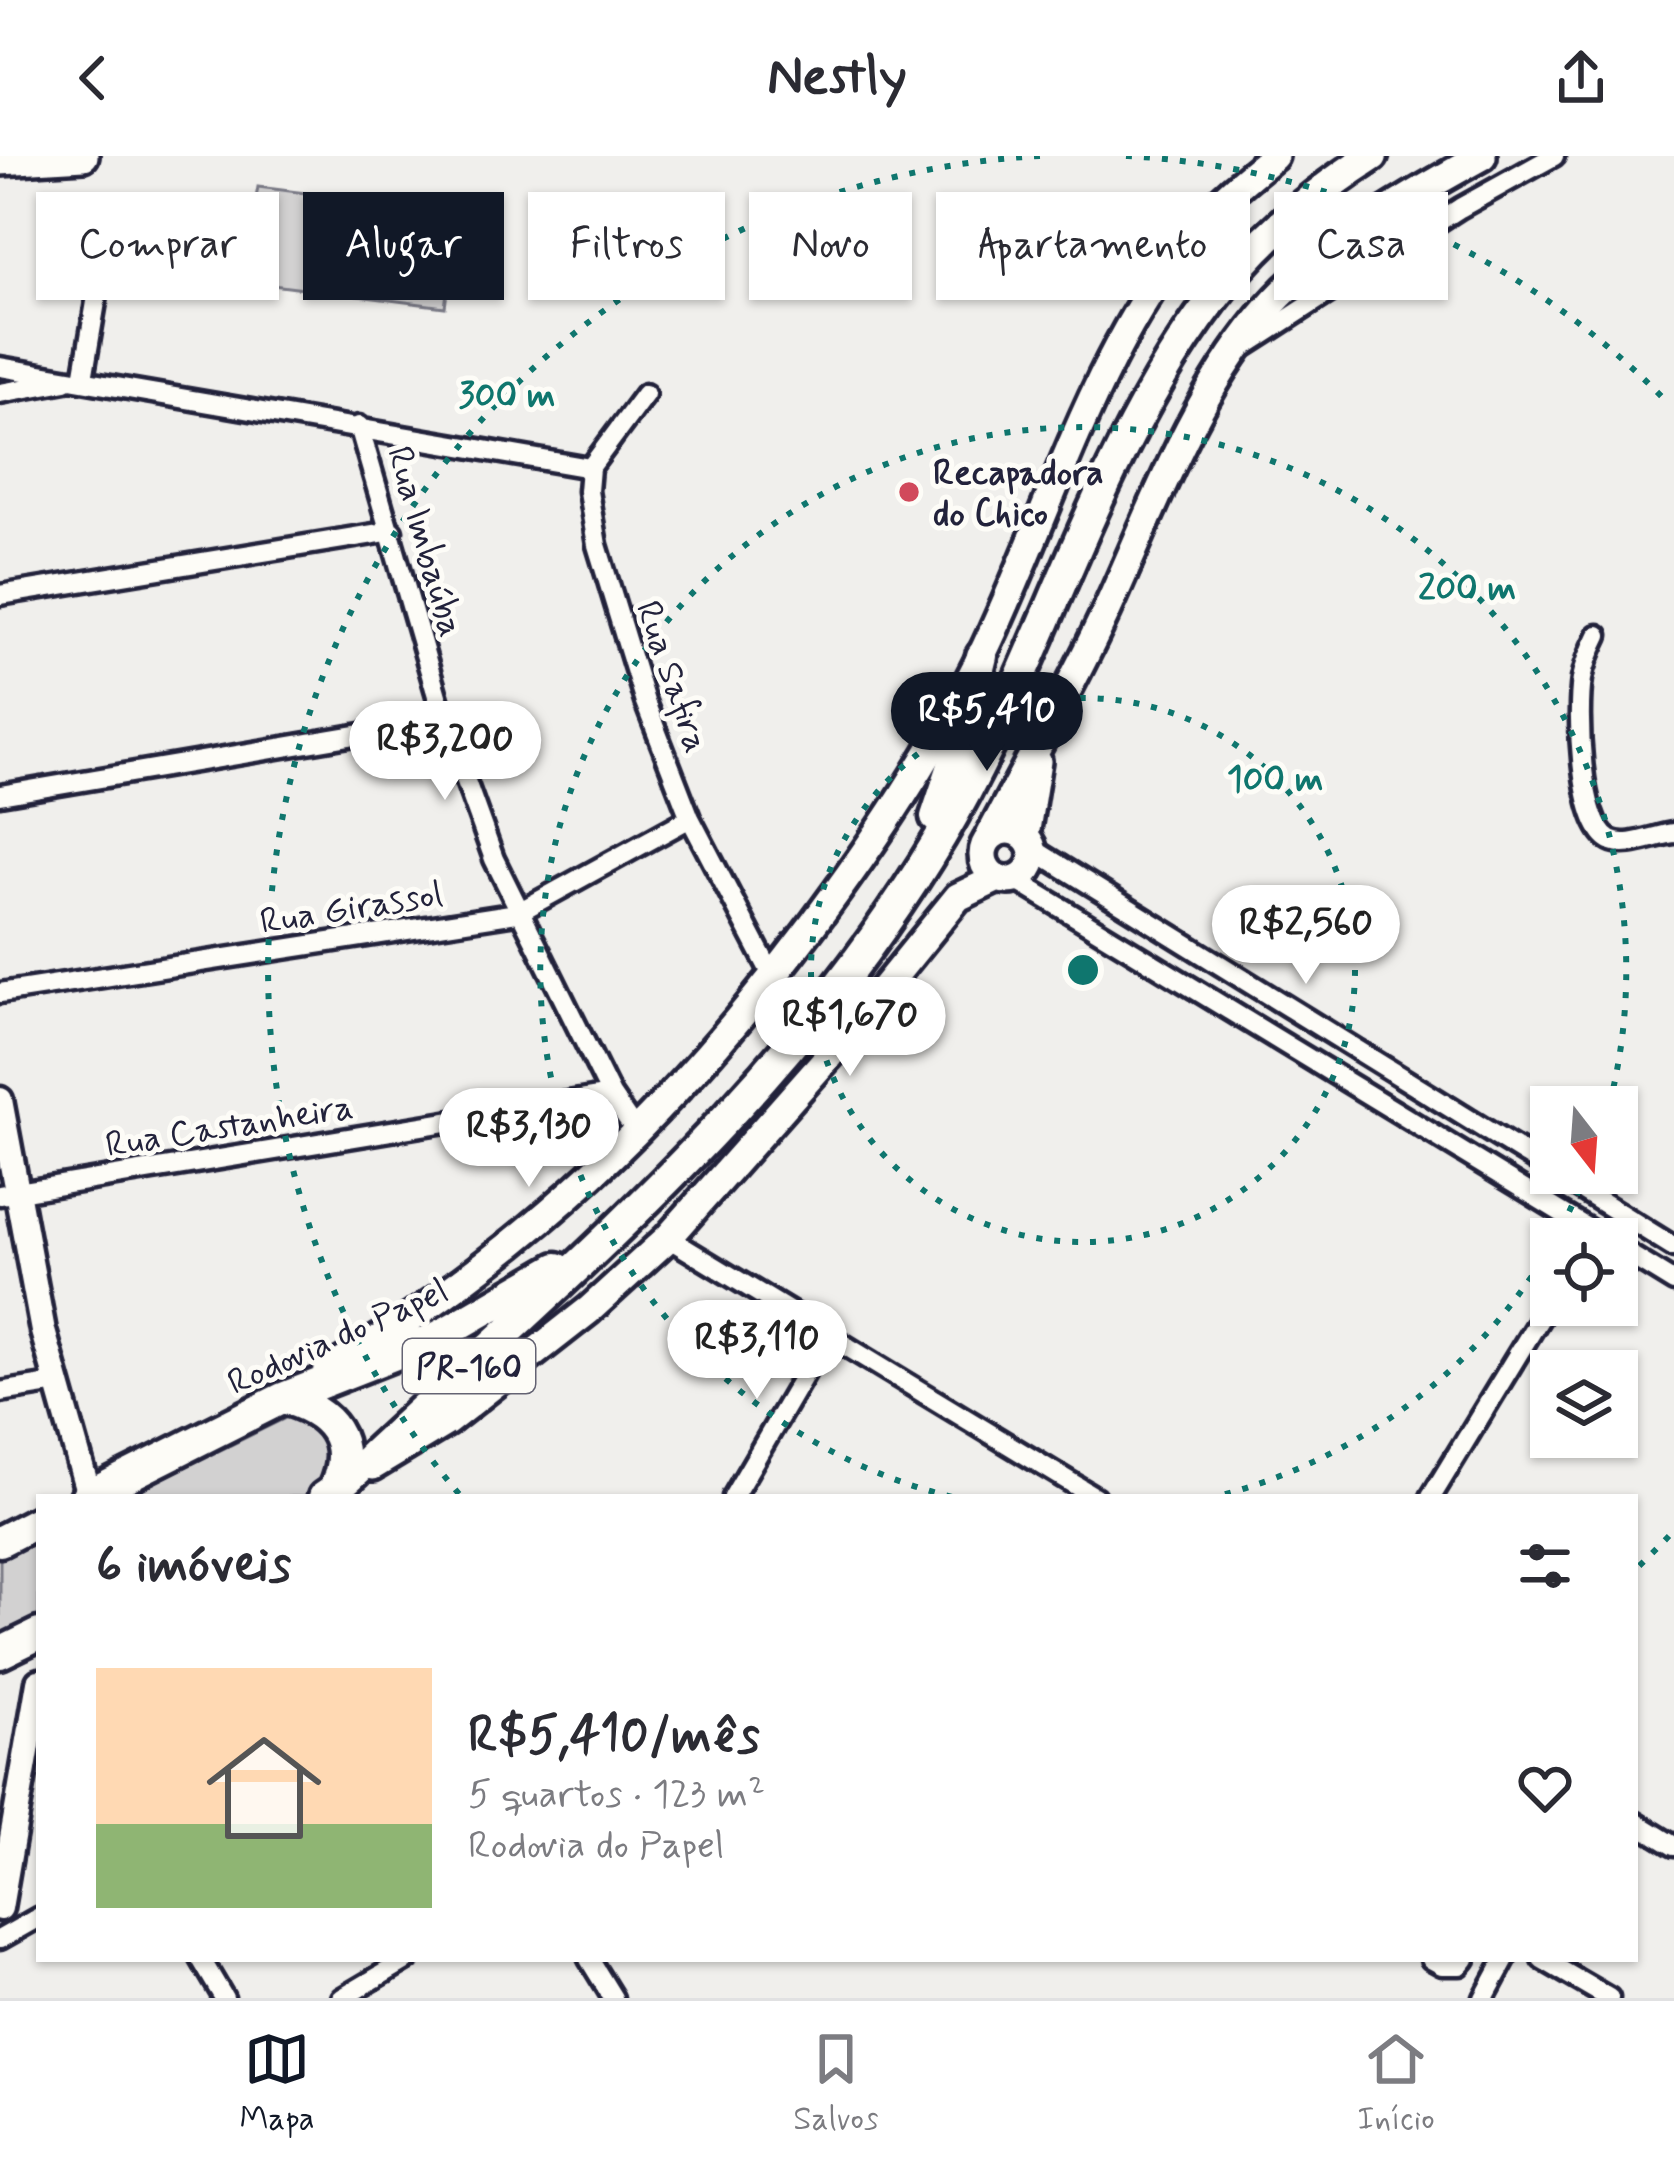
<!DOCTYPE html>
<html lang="pt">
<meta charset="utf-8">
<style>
:root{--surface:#fff;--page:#f7f7f7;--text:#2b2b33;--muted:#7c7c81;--line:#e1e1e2;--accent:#111827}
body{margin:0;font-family:Mynerve,sans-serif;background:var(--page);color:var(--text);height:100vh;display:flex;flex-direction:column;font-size:45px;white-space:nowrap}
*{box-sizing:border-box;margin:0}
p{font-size:39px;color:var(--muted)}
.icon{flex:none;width:66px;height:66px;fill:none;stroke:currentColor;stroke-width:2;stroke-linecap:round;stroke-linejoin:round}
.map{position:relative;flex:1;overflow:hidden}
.side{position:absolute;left:36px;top:1338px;width:1602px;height:468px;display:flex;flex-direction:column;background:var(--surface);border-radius:0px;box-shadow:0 3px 9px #0004}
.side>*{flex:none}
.guide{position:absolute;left:36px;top:36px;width:1602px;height:108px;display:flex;gap:24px}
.needle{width:78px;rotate:163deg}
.buttons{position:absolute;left:1530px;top:930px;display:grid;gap:24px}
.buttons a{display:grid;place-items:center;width:108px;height:108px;border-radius:0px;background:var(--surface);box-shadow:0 3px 9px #0004;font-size:60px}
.price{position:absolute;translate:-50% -102px;padding:0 27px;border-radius:42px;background:#fff;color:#222;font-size:39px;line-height:78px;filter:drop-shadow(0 3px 6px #0008)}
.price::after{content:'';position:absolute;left:50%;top:72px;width:36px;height:27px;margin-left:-18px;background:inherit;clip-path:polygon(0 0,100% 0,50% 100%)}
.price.selected{background:var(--accent);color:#fff}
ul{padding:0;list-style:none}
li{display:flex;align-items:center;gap:36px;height:300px;padding:0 60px}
li span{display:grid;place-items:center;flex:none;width:336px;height:240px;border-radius:0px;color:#555}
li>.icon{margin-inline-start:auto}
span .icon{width:144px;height:144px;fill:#fffc;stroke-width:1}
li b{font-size:51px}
h2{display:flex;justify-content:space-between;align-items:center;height:144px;padding:0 60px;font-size:51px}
.pill{padding:0 42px;border-radius:0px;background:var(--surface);box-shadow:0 3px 9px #0004;font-size:42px;line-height:108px}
.pill.selected{background:var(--accent);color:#fff}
header{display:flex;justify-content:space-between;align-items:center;height:156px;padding:0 60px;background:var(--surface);font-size:54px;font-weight:800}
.tab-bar{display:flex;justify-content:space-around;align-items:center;height:168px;border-top:3px solid var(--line);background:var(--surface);font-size:33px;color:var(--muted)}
.tab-bar a{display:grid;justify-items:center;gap:6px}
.tab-bar .selected{color:var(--accent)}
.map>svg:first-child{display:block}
.green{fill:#d2d1d1;stroke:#7a7a86;stroke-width:3}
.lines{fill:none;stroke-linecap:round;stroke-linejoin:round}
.minor-casing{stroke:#22223b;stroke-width:27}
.tertiary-casing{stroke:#22223b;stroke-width:33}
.secondary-casing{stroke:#22223b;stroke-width:36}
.primary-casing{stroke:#22223b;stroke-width:39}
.minor{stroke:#fdfcf7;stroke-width:18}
.tertiary{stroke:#fdfcf7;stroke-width:24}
.secondary{stroke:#fdfcf7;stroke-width:27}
.primary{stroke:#fdfcf7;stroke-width:30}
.ring{fill:none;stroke:#0f766e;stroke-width:6;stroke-dasharray:6 12}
.poi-dot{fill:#d1495b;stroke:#fdfcf7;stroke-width:4.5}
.labels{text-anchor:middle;stroke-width:10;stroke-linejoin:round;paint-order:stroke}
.shield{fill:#fdfcf7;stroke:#646373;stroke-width:3}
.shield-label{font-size:33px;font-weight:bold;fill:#22223b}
.poi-label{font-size:36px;font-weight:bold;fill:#22223b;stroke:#fdfcf7;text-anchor:start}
.street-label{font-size:36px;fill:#22223b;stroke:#fdfcf7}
.centre{fill:#0f766e;stroke:#fdfcf7;stroke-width:6}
.ring-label{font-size:36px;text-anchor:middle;font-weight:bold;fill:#0f766e;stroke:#fdfcf7;stroke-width:10;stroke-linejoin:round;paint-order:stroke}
</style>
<header><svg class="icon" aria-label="back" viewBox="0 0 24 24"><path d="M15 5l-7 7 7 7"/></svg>Nestly<svg class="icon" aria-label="share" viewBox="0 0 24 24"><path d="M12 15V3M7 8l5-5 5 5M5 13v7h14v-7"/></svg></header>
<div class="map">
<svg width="1674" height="1842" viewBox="0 0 1674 1842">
<rect width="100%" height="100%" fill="#f0efec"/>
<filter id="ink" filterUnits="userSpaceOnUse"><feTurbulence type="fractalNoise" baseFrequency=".00833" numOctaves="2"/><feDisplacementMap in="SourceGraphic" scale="24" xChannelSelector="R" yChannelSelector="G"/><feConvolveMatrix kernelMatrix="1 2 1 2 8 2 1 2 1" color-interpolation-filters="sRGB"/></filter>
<g filter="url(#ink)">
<!-- green -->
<path class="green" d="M258 31 433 53 456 69 445 151 241 125Z
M294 1258 333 1282 338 1326 306 1341H124Z
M39 1383V1470L0 1489V1402Z"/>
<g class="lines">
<!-- minor casing -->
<g class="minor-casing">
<path id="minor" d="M1246 190 1460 52 1554 0
M0 211 590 312
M83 223 98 134
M0 237 66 225
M645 238 590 312 588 335 597 389 645 546 690 662 773 821
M359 270 444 564 494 703 611 939 637 977
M0 439 392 375
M1598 479C1591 493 1585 507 1582 523 1577 554 1579 668 1610 684 1627 693 1655 679 1674 677
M0 639 444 564
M1033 693 1551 1014
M1014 723 1605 1083
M0 837 517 757 690 662
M1555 1017 1674 1091
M0 1039 611 939
M668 1082 1095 1341
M1617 1091 1674 1126
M0 1236 57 1227
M733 1341 828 1178
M1431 1341 1551 1144
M1635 1666 1674 1690
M0 1783 39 1761
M201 1803 224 1842
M589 1803 613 1842
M1431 1803 1442 1809H1460L1465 1803
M1542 1803 1609 1842
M342 1842 408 1803
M1484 1842 1505 1803"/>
</g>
<!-- tertiary casing -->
<g class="tertiary-casing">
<path id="tertiary" d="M0 944 43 1175 89 1339
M0 1752 39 1526"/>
</g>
<!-- secondary casing -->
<g class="secondary-casing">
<path id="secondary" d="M0 5 84 0
M983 699a25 25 0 1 1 50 0a25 25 0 1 1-50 0Z
M1025 680 1037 605
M989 682C1029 606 1071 531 1107 454 1152 355 1191 246 1260 162 1317 92 1404 43 1482 0
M328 1215C529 1094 671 958 811 771 876 684 932 600 980 503 1052 356 1095 185 1206 61 1226 38 1251 19 1274 0
M373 1310 446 1266 589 1154 668 1082 835 893 958 741 998 722"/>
</g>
<!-- primary casing -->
<g class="primary-casing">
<path id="primary" d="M936 661 961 586 982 500
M283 1242C331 1255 356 1284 334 1333
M86 1341 283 1242 436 1182 557 1112
M324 1341C347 1326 366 1305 386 1287 421 1254 457 1221 493 1189 663 1033 822 880 941 680 1048 500 1102 266 1240 110 1278 67 1324 31 1372 0
M0 1385 39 1365
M0 1497 39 1478"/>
</g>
<!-- minor -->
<use href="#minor" class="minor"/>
<!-- tertiary -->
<use href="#tertiary" class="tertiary"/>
<!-- secondary -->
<use href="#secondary" class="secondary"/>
<!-- primary -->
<use href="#primary" class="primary"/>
</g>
</g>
<!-- distance rings -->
<g class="ring">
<circle cx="1083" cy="814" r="272"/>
<path d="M1586 1017A543 543 0 0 1 1556 1081M1551 1090A543 543 0 0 1 1214 1341M952 1341A543 543 0 1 1 1609 950"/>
<path d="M1669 1380A815 815 0 0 1 1639 1410M459 1338A815 815 0 0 1 1040 0M1126 0A815 815 0 0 1 1669 248"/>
</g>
<!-- markers -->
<circle class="poi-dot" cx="909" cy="336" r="12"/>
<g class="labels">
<!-- shield labels -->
<rect class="shield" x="403" y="1183" width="132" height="54" rx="9"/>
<g class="shield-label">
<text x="469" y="1222">PR-160</text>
</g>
<!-- poi labels -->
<g class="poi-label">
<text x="933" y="328">Recapadora<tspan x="933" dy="41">do Chico</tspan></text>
</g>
<!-- street labels -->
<g class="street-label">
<text transform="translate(427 385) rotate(74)" y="13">Rua Imbaúba</text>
<text transform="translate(674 520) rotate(71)" y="13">Rua Safira</text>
<text transform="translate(351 750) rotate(-9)" y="13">Rua Girassol</text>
<text transform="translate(229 968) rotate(-9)" y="13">Rua Castanheira</text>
<text transform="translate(337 1179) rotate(-24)" y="13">Rodovia do Papel</text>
</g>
</g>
<circle cx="1083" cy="814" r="18" class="centre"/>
<g class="ring-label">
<text x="507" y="250">300 m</text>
<text x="1467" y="443">200 m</text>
<text x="1275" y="634">100 m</text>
</g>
</svg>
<div class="buttons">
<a><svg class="needle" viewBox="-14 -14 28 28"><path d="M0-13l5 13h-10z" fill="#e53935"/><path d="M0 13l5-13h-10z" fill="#7c7c81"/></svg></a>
<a><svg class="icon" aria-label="locate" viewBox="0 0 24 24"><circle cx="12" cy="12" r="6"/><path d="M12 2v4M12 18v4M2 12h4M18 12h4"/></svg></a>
<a><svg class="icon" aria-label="layers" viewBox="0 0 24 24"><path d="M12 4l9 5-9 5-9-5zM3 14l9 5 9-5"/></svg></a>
</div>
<b class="price selected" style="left:987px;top:618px">R$5,410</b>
<b class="price" style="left:445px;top:647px">R$3,200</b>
<b class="price" style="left:1306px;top:831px">R$2,560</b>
<b class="price" style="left:850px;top:923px">R$1,670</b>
<b class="price" style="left:529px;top:1034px">R$3,130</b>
<b class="price" style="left:757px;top:1246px">R$3,110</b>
<div class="guide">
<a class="pill">Comprar</a>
<a class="pill selected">Alugar</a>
<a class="pill">Filtros</a>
<a class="pill">Novo</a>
<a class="pill">Apartamento</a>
<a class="pill">Casa</a>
</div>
<section class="side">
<h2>6 imóveis<svg class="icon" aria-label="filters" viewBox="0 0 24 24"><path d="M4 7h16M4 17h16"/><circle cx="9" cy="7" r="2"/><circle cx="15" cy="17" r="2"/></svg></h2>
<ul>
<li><span style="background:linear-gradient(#ffd9b3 65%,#8fb573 0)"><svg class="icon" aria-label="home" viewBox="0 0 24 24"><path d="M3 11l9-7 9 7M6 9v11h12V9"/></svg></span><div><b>R$5,410/mês</b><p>5 quartos · 123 m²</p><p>Rodovia do Papel</p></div><svg class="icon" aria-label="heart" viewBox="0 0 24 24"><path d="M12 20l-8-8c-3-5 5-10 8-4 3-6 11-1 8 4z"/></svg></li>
</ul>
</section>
</div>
<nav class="tab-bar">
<a class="selected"><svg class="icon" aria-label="map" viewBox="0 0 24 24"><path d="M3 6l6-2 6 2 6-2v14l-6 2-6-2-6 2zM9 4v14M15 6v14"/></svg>Mapa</a>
<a><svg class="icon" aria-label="saved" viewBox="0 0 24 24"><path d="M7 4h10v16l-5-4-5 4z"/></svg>Salvos</a>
<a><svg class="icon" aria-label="home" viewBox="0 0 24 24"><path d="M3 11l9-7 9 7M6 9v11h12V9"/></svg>Início</a>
</nav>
